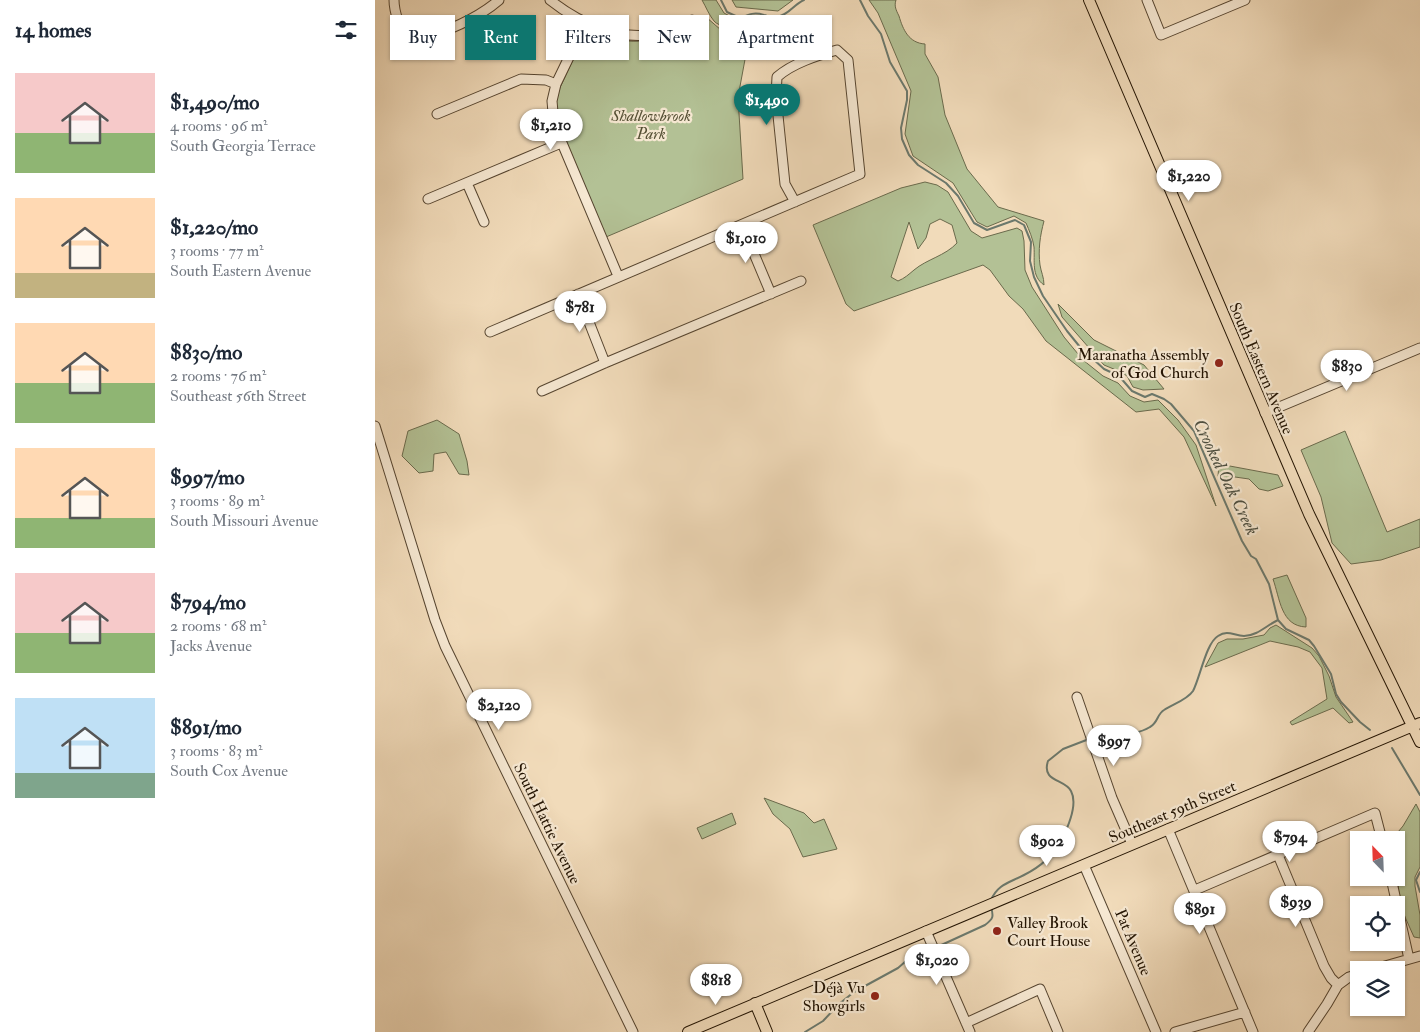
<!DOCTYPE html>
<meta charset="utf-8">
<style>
:root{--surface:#fff;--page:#f2f2f3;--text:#1f2937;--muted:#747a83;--accent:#0f766e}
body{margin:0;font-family:"IM FELL Double Pica",serif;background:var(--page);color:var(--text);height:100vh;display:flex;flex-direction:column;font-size:19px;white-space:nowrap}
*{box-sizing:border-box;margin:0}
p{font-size:16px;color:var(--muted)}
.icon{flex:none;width:28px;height:28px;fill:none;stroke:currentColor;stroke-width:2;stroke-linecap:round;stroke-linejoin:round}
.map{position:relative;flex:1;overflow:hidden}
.sheet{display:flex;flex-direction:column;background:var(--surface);width:375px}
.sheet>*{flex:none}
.banner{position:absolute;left:15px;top:15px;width:475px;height:45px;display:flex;gap:10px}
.needle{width:32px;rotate:337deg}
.tools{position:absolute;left:975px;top:831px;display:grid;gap:10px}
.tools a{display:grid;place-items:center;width:55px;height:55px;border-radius:0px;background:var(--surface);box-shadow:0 1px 4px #0004;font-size:25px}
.price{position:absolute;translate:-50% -42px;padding:0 11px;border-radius:18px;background:#fff;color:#222;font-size:16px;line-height:32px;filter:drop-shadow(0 1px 2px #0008)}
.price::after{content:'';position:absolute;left:50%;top:30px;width:15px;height:11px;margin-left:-8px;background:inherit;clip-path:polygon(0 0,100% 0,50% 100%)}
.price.selected{background:var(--accent);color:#fff}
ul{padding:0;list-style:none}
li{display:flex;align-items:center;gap:15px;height:125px;padding:0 15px}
li span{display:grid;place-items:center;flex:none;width:140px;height:100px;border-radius:0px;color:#555}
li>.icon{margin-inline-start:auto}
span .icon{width:60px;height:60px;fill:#fffc;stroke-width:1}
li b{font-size:21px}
h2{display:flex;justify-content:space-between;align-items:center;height:60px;padding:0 15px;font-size:21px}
.chip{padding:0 18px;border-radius:0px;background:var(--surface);box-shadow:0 1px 4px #0004;font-size:18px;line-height:45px}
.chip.selected{background:var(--accent);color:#fff}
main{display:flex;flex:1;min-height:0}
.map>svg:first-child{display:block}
.green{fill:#b3c195;stroke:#6a6a4c;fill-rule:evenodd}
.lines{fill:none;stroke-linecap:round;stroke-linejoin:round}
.stream{stroke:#6b786c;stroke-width:2}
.minor-casing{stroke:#564530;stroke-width:11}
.major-casing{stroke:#221302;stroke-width:12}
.minor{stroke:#f6e8d2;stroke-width:9}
.major{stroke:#f1dbba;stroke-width:10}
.poi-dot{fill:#8f2418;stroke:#f6e8d2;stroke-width:2}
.labels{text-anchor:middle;stroke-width:4.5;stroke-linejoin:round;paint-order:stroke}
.park-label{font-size:16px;font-style:italic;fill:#555035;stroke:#f6e8d2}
.poi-label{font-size:16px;fill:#221302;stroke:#f6e8d2;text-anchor:end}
.street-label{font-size:16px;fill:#221302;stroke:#f6e8d2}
.water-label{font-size:18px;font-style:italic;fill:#4c4e40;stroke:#f6e8d2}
</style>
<main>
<section class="sheet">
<h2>14 homes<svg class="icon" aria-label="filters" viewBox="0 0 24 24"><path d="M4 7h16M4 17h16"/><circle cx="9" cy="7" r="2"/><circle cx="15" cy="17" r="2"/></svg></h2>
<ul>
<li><span style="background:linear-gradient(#f6c9c9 60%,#8fb573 0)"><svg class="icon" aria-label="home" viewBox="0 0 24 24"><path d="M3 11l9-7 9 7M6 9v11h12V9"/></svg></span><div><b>$1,490/mo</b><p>4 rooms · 96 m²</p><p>South Georgia Terrace</p></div></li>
<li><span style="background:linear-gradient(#ffd9b3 75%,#c2b280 0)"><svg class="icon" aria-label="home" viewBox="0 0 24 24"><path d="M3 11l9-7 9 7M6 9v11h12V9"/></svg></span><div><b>$1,220/mo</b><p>3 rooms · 77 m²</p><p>South Eastern Avenue</p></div></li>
<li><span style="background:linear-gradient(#ffd9b3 60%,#8fb573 0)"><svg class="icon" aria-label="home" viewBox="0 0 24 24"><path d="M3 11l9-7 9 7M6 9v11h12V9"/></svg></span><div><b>$830/mo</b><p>2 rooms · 76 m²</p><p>Southeast 56th Street</p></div></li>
<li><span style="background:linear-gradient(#ffd9b3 70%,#8fb573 0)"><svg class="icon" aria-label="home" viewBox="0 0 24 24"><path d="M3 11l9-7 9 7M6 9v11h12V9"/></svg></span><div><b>$997/mo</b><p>3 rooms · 89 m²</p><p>South Missouri Avenue</p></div></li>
<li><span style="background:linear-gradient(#f6c9c9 60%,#8fb573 0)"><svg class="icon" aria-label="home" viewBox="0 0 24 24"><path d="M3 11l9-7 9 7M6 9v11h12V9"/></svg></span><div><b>$794/mo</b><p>2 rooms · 68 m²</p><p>Jacks Avenue</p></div></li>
<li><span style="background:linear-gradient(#bfe0f5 75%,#7fa58c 0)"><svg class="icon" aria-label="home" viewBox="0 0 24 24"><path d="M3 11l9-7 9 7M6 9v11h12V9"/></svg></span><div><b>$891/mo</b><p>3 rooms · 83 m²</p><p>South Cox Avenue</p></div></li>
</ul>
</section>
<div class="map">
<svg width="1045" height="1032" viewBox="0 0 1045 1032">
<rect width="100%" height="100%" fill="#f1dbba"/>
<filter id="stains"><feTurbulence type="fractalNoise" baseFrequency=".004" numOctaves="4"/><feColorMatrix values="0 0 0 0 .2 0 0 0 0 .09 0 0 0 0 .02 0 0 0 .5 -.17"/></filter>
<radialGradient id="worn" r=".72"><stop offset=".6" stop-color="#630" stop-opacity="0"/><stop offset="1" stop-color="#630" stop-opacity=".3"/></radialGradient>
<!-- green -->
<path class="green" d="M327 0H341L349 13 362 20 382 16 401 22C387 23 349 33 339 21 334 15 331 7 327 0Z
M357 0H418L403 11 361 7Z
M494 0H521C519 6 521 10 524 16 528 30 534 43 550 44V54L563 77 570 115 592 169 623 207 669 221C665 236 663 250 665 265 666 272 669 277 669 285 656 276 660 261 659 247 658 239 654 230 651 223L639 216 612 227 602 222 578 183 538 156 530 134 536 91 503 13Z
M331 17 346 30 374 38 363 97 368 179 231 237 185 131 181 113 182 94 212 30 216 28C227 33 242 39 253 41 280 44 308 29 331 17Z
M550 182 562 185 573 192 596 231 607 238 642 228 647 231 649 241 650 270 657 287 689 337 708 360 728 376 743 383 755 396 769 402 783 400 803 420 821 445 841 506 809 437 784 409 761 412 671 341 648 309 634 296 615 270 608 265 479 311 471 304 438 225 526 188ZM565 219 577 225 582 243C570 256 552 259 539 270 533 275 530 278 523 281L516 277 534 222 543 249 551 238 555 224Z
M683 304 719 340 769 365 789 389 768 390 758 387 752 376 746 372 729 365 687 317Z
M62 420 84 434 92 461 94 475 84 474 71 452 59 454 58 471 44 473 27 456 33 431Z
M970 431 1012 532 1045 519V547L1006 560 976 564 957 543 946 497 926 450Z
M844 464 903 475 908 486 893 491 884 489 874 479 860 477 848 483 843 476Z
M912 575 931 618V627C906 626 905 599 898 579Z
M901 625 937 648 944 656 954 676 961 697 978 722 974 723 958 708 917 725 915 722 952 699 947 668 935 652 923 647 895 641 830 667 843 643 852 639H868L889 635 895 628Z
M389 798 429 813 439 823 449 819 462 849 428 857 415 829 398 814Z
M1041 804 1045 812V867L1040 877V886L1045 915V938L1039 937 1030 917 1024 897 1021 840 1023 832 1028 826Z
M357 813 361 824 327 839 322 828Z"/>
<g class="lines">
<!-- stream -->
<path class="stream" d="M346 0 352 12 365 18C374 14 380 12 389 15 393 16 397 18 401 17 413 16 419 4 429 0
M485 0 493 16 506 34 515 62 532 91V100L526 128 527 139 534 155 543 165 571 183 583 196 599 223 612 230 640 220 649 225 656 242 655 261 659 277 668 296 692 331 705 347 729 369 744 376 757 391 770 397 777 394 789 399 796 404 819 431 867 541 876 556 881 559 894 584 903 620 911 629 934 640 939 646 956 674 961 694 966 702 985 722 995 730
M719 738C737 733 759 737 775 727 783 723 782 714 789 710 798 704 812 700 818 691 825 678 831 643 843 636 853 629 859 636 869 636 882 636 892 625 903 620
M1017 748 1045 795
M1045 872 1041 880 1045 892
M616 900C623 884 634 883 649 875 665 867 679 855 687 839 693 827 703 804 696 791 690 779 666 782 673 761L688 749 714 739
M562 947 610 925C618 919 619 917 616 907
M430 1032 448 1021 464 1004 479 992 523 968 531 961 555 950"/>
<!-- minor casing -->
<g class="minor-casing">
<path id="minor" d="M19 0C19 10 25 33 34 39 37 40 40 40 42 41 71 31 101 20 124 0
M175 0C204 23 243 41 280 34 293 31 305 25 317 20
M772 0 786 35 870 0
M211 22 181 84 177 101 179 124 243 276
M62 114 146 79 171 80 181 84
M92 183 109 222
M53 199 186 143
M367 225 396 294
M203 294 230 363
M115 332 485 174 473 60 462 50C441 56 418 63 402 77L401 96 410 184 420 202
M167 391 230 363 426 281
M890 413 1045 348
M0 426 60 620 70 646 258 1032
M702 697 737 798 757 844
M793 829 878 1032
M903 855 949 966 956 978 963 985
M709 865 781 1032
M1016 878 1034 959
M820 890 1000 813 1007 840
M551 931 595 1032
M996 970 1045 956
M591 1023 665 989 683 1032
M800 1032 870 1012
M933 1032 952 1004 963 985 974 977 984 974"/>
</g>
<!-- major casing -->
<g class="major-casing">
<path id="major" d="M714 0 934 514 1045 742
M380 1003 392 1032
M313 1032 1045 723"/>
</g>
<!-- minor -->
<use href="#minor" class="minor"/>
<!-- major -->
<use href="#major" class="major"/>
</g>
<!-- markers -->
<g class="poi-dot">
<circle cx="844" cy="363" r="5"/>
<circle cx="622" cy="931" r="5"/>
<circle cx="500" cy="996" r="5"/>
</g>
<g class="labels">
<!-- park labels -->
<g class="park-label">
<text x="276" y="121">Shallowbrook<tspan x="276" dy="18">Park</tspan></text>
</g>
<!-- poi labels -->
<g class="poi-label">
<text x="834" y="360">Maranatha Assembly<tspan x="834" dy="18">of God Church</tspan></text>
<text x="632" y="928" text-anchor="start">Valley Brook<tspan x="632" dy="18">Court House</tspan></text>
<text x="490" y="993">Déjà Vu<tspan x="490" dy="18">Showgirls</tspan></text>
</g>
<!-- street labels -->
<g class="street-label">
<text transform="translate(887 368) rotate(67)" y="6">South Eastern Avenue</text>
<text transform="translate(797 811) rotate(-23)" y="6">Southeast 59th Street</text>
<text transform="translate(173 823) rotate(64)" y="6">South Hattie Avenue</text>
<text transform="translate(759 942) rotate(67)" y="6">Pat Avenue</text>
</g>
<!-- water labels -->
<g class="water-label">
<text transform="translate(851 477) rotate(64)" y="6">Crooked Oak Creek</text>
</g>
</g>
<rect width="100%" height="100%" filter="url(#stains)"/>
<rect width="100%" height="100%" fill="url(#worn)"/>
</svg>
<div class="tools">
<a><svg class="needle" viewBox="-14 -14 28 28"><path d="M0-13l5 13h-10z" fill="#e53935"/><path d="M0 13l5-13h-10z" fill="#747a83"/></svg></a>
<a><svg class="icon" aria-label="locate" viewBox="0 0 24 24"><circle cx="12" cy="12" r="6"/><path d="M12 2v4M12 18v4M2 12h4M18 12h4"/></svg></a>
<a><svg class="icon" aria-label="layers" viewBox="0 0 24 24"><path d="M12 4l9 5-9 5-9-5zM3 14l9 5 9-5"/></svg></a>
</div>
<b class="price selected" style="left:392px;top:126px">$1,490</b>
<b class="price" style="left:176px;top:151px">$1,210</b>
<b class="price" style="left:814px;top:202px">$1,220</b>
<b class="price" style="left:371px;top:264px">$1,010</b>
<b class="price" style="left:205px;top:333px">$781</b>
<b class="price" style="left:972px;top:392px">$830</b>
<b class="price" style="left:124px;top:731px">$2,120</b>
<b class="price" style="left:739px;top:767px">$997</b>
<b class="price" style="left:915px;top:863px">$794</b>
<b class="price" style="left:672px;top:867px">$902</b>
<b class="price" style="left:921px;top:928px">$939</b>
<b class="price" style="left:825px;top:935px">$891</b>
<b class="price" style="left:562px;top:986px">$1,020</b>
<b class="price" style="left:341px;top:1006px">$818</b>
<div class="banner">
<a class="chip">Buy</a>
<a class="chip selected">Rent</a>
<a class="chip">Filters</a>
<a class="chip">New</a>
<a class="chip">Apartment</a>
</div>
</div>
</main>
